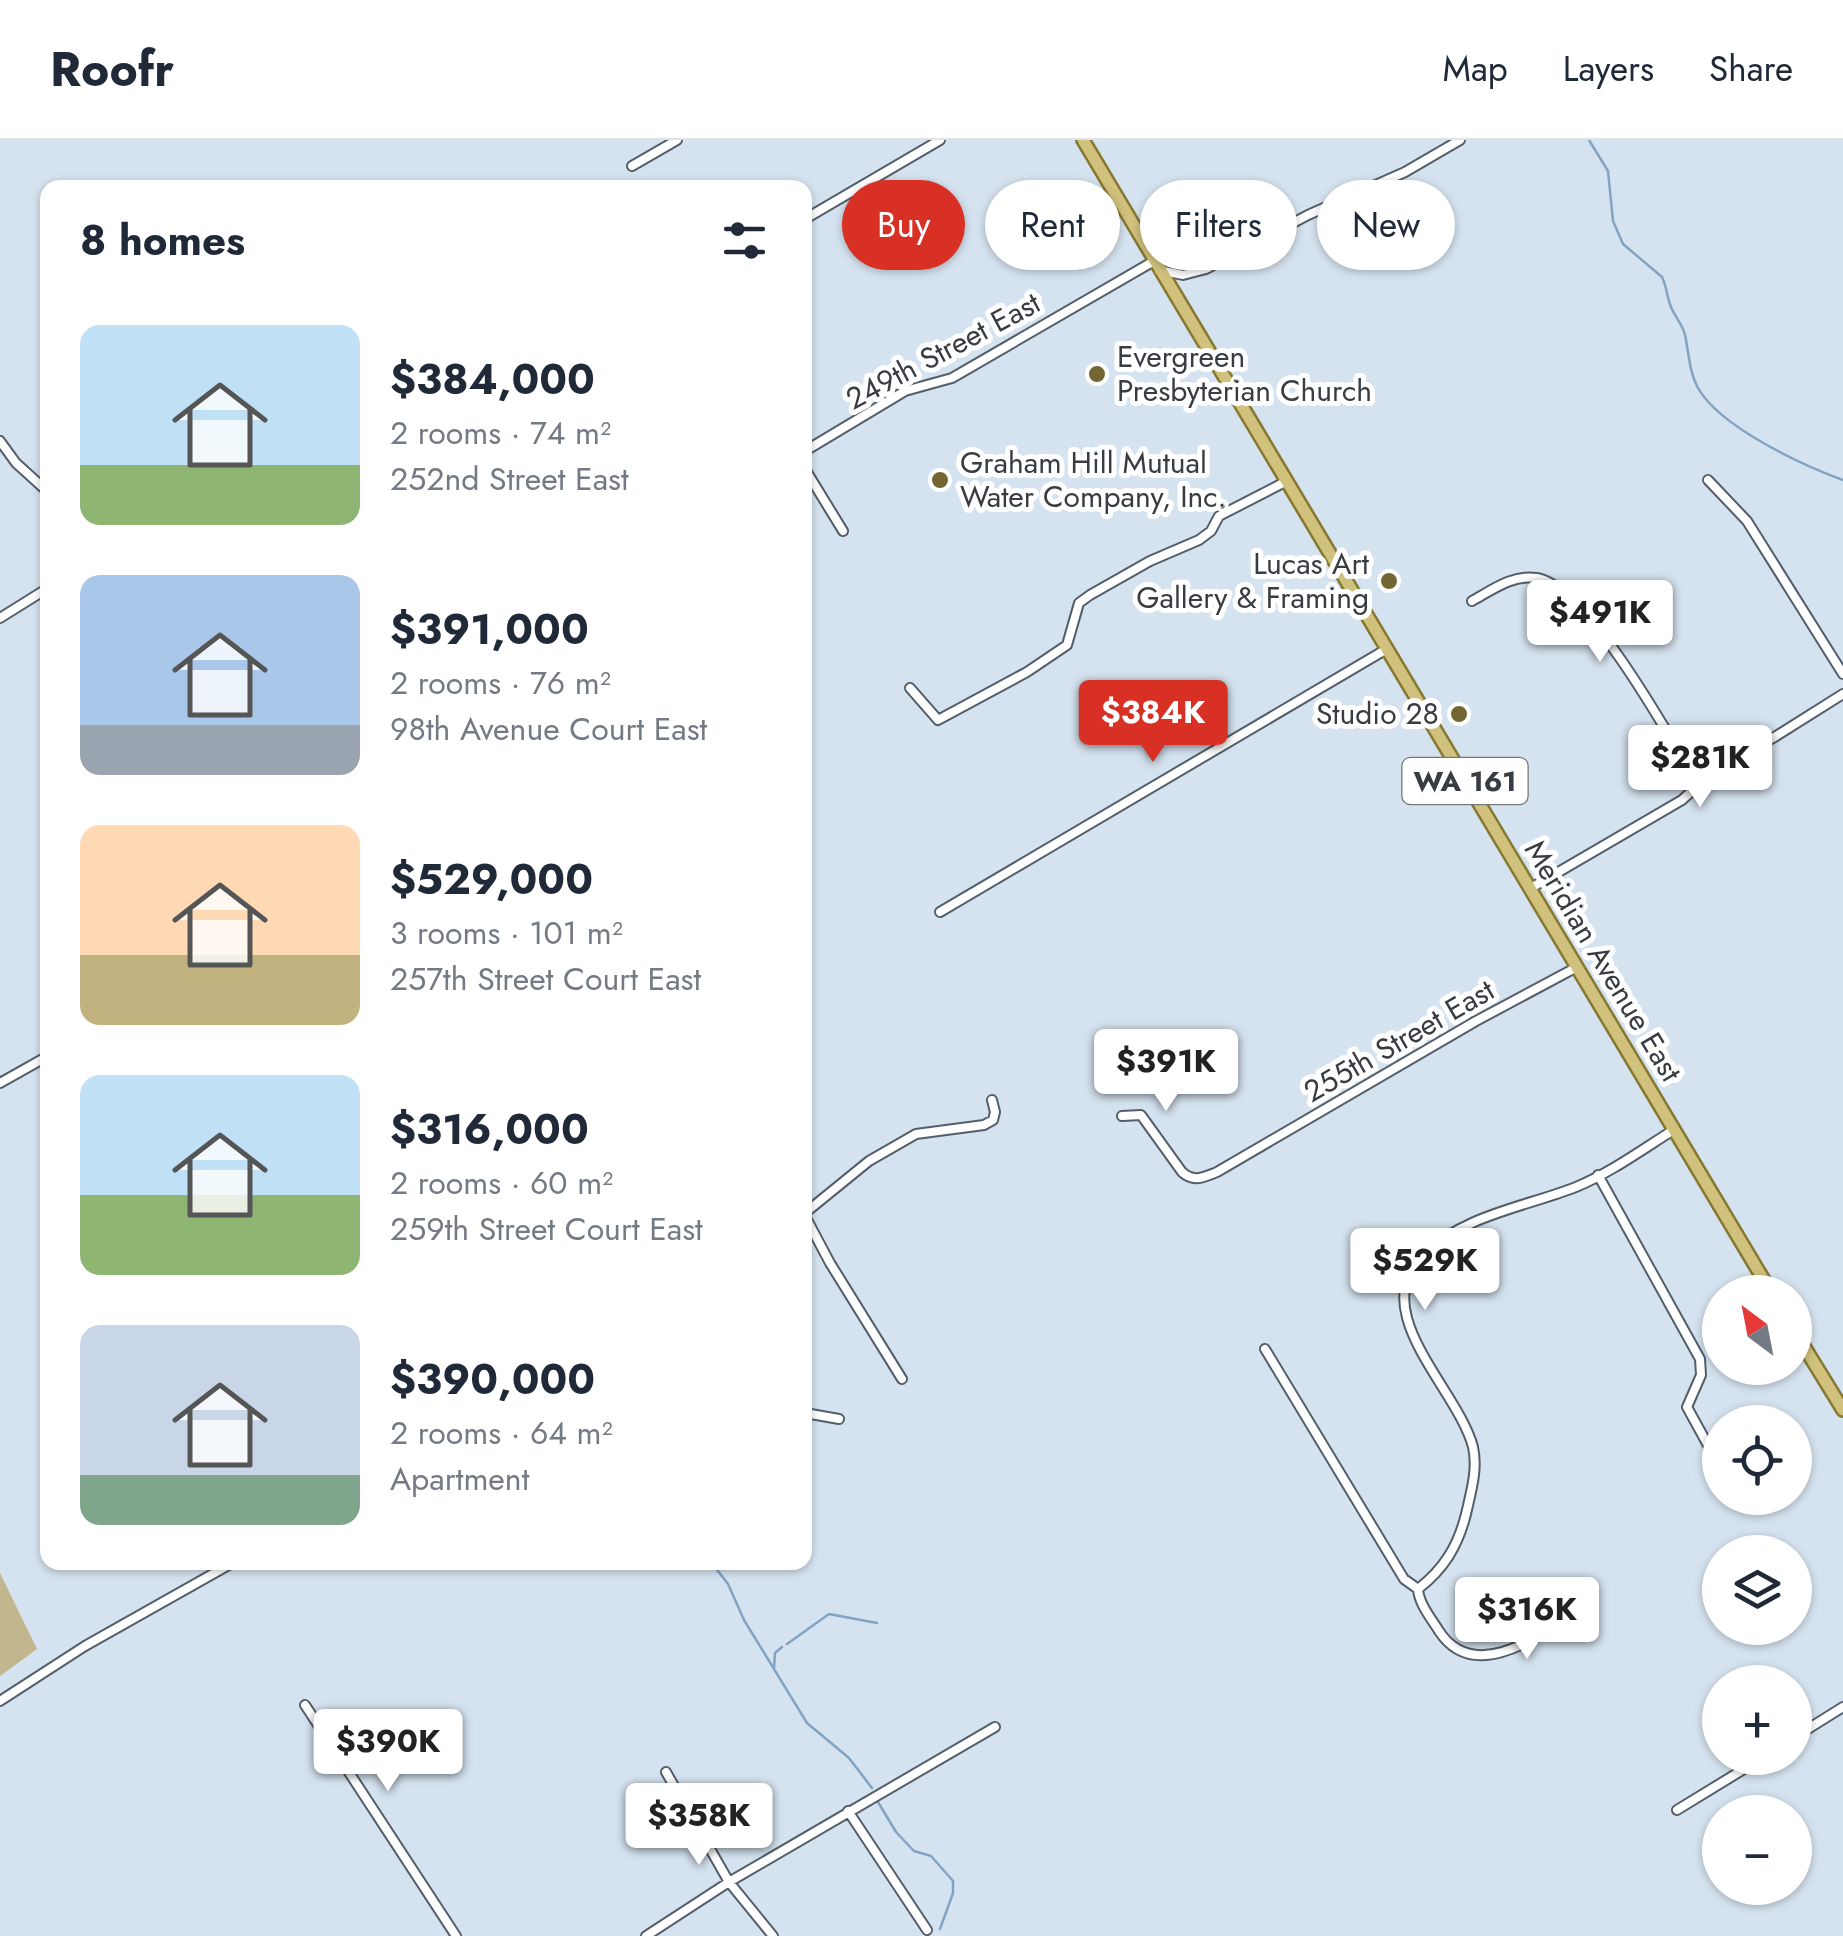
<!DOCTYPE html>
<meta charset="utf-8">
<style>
:root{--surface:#fff;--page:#f6f6f7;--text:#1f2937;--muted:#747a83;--line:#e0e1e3;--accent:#d93025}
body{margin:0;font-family:Jost,sans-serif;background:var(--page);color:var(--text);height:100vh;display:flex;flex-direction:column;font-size:38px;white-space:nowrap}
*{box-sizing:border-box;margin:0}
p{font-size:32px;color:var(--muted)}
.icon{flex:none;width:55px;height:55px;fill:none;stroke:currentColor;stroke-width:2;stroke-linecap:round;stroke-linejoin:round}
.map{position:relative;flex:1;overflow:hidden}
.panel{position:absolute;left:40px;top:40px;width:772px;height:1390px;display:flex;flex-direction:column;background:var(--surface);border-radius:20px;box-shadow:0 2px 8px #0004}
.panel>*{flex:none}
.guide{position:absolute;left:842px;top:40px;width:850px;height:90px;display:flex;gap:20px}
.needle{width:65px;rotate:328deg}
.controls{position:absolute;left:1702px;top:1135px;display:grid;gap:20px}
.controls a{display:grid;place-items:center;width:110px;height:110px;border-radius:50%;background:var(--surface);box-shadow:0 2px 8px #0004;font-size:50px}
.price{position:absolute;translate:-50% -85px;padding:0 22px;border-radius:10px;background:#fff;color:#222;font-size:32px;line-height:65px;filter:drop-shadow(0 2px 5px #0008)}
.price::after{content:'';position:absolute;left:50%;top:60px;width:30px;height:22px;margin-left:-15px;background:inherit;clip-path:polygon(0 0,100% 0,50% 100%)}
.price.current{background:var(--accent);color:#fff}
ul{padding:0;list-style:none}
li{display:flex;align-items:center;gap:30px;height:250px;padding:0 40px}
li span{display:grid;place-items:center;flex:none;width:280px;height:200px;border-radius:20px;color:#555}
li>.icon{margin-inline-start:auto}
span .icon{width:120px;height:120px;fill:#fffc;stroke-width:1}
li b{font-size:42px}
h2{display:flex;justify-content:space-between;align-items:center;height:120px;padding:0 40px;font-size:42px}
.pill{padding:0 35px;border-radius:45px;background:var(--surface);box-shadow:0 2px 8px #0004;font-size:35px;line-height:90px}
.pill.current{background:var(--accent);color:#fff}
header{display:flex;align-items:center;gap:60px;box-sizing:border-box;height:140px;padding:0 50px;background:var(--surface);border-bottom:2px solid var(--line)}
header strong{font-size:48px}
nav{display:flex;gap:55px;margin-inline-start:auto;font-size:35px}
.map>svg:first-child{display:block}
.green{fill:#c1b68d}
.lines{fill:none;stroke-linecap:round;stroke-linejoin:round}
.stream{stroke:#82a3c2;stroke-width:2.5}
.street-casing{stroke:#525f6a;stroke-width:12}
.primary-casing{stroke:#877830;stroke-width:16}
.street{stroke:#fff;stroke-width:8}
.primary{stroke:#d0c17d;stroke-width:11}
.poi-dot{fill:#736633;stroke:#fff;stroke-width:4}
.labels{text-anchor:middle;stroke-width:10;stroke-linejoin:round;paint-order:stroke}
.shield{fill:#fff;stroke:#74777b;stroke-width:2.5}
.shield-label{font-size:28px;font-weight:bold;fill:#383d43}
.street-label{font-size:30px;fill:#383d43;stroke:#fff}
.poi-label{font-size:30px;fill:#383d43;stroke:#fff;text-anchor:start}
</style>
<header>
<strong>Roofr</strong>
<nav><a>Map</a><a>Layers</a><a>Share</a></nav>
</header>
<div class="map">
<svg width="1843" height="1796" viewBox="0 0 1843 1796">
<rect width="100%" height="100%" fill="#d5e3f0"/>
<!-- green -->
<path class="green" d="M0 1433 37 1509 0 1536Z"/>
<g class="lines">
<!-- stream -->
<path class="stream" d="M1589 0 1608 31 1613 81 1623 104 1662 137C1667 147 1667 158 1671 167 1675 177 1683 185 1685 195 1689 213 1689 232 1698 248 1720 287 1802 325 1843 340
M711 1422 728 1444 744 1480 807 1583 849 1618 872 1648
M787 1504 829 1474 877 1483
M774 1528 775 1513 782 1507
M878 1662 896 1692 914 1711 931 1716 953 1741V1753L940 1789"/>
<!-- street casing -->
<g class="street-casing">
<path id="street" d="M632 26 677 0
M805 79 940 0
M1159 130 1183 135 1206 129 1308 75 1405 32 1460 0
M0 301 16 323 48 352
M805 311 905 251 952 238 1154 121
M805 329 843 391
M1708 340 1747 381 1843 534
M1472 461C1492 450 1513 434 1537 438 1588 447 1671 599 1698 645
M0 478 48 448
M910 548 938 580 1027 532 1067 505 1079 463 1090 455 1150 421 1199 400 1211 391 1219 376 1285 342
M1531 748 1682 660 1717 628 1773 598 1843 554
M940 772 1385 510
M0 943 48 916
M1122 976 1141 975 1182 1032C1194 1043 1204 1037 1217 1032L1476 881 1577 827
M1598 1035 1700 1219 1701 1235 1687 1267 1720 1327
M805 1073 869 1021 916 994 984 985 993 980 995 972 992 960
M805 1076 830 1123 902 1239
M1265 1209 1404 1439 1418 1449C1419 1464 1431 1478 1439 1491 1477 1549 1549 1488 1590 1463
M805 1273 839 1279
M1418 1449C1444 1429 1458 1406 1466 1374 1471 1352 1478 1329 1473 1307 1458 1249 1365 1172 1423 1115 1464 1075 1525 1067 1576 1047 1610 1033 1643 1009 1675 989
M0 1561 85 1506 234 1422
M305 1565 456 1796
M1795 1597 1843 1567
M666 1632 729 1742 773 1796
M1677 1670 1762 1618
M848 1671 927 1790
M646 1796 729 1742 995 1587"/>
</g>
<!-- primary casing -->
<g class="primary-casing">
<path id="primary" d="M1083 0 1771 1152
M1795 1192 1843 1270"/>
</g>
<!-- street -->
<use href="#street" class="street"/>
<!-- primary -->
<use href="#primary" class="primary"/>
</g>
<!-- markers -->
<g class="poi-dot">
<circle cx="1097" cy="234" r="10"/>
<circle cx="940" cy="340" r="10"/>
<circle cx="1389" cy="441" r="10"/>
<circle cx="1459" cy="574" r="10"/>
</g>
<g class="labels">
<!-- shield labels -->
<rect class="shield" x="1402.5" y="618" width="125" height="46" rx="8"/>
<g class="shield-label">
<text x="1465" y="651">WA 161</text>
</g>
<!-- street labels -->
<g class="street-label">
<text transform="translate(943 211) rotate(-28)" y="10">249th Street East</text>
<text transform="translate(1603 821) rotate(59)" y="10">Meridian Avenue East</text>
<text transform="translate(1399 901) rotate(-30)" y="10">255th Street East</text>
</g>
<!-- poi labels -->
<g class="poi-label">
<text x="1117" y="227">Evergreen<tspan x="1117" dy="34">Presbyterian Church</tspan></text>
<text x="960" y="333">Graham Hill Mutual<tspan x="960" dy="34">Water Company, Inc.</tspan></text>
<text x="1369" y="434" text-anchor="end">Lucas Art<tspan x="1369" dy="34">Gallery &amp; Framing</tspan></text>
<text x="1439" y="584" text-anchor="end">Studio 28</text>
</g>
</g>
</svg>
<div class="controls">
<a><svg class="needle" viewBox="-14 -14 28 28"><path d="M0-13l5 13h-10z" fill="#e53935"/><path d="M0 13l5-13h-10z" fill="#747a83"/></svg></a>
<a><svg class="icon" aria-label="locate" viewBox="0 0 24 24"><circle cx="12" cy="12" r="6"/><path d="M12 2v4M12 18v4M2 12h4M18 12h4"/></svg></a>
<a><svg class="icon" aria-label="layers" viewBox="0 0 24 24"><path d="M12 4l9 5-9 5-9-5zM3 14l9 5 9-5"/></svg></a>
<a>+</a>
<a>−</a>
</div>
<b class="price" style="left:1600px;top:525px">$491K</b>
<b class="price current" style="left:1153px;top:625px">$384K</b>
<b class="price" style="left:1700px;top:670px">$281K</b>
<b class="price" style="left:1166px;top:974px">$391K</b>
<b class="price" style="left:1425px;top:1173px">$529K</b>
<b class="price" style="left:1527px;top:1522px">$316K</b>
<b class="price" style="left:388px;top:1654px">$390K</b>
<b class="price" style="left:699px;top:1728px">$358K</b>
<div class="guide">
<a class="pill current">Buy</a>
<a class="pill">Rent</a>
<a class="pill">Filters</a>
<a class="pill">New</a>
</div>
<section class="panel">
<h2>8 homes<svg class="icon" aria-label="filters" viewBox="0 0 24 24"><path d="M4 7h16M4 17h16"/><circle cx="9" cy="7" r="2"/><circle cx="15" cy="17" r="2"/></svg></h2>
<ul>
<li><span style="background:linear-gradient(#bfe0f5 70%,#8fb573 0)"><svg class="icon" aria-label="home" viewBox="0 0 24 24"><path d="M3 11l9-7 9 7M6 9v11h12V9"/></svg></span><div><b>$384,000</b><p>2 rooms · 74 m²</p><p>252nd Street East</p></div></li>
<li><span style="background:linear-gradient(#a9c7e8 75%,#9aa5b1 0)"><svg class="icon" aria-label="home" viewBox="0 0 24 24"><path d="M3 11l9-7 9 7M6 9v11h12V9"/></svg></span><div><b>$391,000</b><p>2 rooms · 76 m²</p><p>98th Avenue Court East</p></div></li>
<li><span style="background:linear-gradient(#ffd9b3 65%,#c2b280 0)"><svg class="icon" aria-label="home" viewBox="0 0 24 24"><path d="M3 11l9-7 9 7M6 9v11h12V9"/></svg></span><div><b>$529,000</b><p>3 rooms · 101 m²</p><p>257th Street Court East</p></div></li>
<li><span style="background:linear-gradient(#bfe0f5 60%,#8fb573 0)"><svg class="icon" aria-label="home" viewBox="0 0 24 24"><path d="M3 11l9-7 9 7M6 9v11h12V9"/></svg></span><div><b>$316,000</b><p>2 rooms · 60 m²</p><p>259th Street Court East</p></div></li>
<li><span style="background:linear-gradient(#c9d6e8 75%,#7fa58c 0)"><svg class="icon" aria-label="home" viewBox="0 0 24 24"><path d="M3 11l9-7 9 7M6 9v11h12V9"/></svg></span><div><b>$390,000</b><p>2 rooms · 64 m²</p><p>Apartment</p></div></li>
</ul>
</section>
</div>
